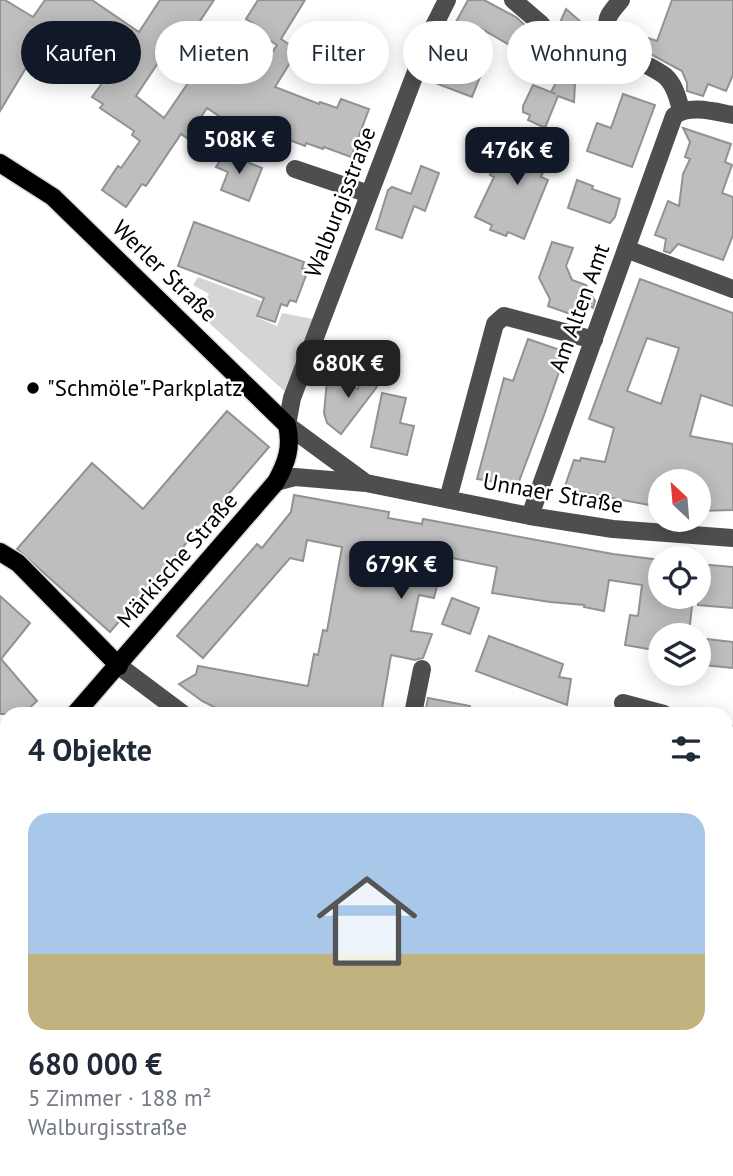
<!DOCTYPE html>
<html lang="de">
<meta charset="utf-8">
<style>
:root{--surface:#fff;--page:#f2f2f3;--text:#1f2937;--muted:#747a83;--line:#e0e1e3;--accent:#111827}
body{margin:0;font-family:"PT Sans",sans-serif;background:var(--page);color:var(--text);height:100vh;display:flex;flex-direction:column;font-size:26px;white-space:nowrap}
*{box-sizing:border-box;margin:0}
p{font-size:23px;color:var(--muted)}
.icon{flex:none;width:38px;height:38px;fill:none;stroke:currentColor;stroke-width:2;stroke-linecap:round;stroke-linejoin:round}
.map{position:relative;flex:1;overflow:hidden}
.side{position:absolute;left:0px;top:707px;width:733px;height:469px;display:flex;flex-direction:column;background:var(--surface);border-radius:21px 21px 0 0;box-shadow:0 4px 18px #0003}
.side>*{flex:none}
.guide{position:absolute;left:21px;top:21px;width:691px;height:63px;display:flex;gap:14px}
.needle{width:46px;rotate:334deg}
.controls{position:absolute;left:648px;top:469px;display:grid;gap:14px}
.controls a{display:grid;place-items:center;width:63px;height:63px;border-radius:50%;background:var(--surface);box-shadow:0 4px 18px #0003;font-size:35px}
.price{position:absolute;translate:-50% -60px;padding:0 16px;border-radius:14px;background:var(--accent);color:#fff;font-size:23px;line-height:46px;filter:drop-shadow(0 2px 4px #0008)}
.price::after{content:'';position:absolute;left:50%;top:42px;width:21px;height:16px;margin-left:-10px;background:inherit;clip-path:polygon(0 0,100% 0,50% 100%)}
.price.on{background:#222;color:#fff}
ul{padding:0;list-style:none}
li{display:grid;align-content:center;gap:14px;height:371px;padding:0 28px}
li+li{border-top:2px solid var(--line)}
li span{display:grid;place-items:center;height:217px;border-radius:21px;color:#555}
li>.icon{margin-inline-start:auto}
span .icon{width:126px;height:126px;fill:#fffc;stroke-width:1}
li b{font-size:30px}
h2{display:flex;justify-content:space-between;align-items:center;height:84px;padding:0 28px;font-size:30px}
.pill{padding:0 24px;border-radius:32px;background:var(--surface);box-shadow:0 4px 18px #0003;font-size:24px;line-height:63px}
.pill.on{background:var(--accent);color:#fff}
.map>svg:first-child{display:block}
.green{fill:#d5d5d5}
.water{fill:#9c9c9c}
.building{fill:#bebebe;stroke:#929292;stroke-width:2;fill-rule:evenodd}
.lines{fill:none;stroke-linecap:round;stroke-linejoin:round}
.major-casing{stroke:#dbdbdb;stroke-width:21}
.minor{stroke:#4e4e4e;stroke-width:18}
.major{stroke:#000;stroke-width:18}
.poi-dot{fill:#000;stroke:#fff;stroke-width:2.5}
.labels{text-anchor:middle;stroke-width:5;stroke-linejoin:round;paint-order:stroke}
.street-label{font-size:23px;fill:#000;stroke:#fff}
.poi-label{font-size:23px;fill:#000;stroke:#fff;text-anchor:start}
</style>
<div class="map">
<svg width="733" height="1176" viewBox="0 0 733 1176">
<rect width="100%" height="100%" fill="#fff"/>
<!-- green -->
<path class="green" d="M198 277 261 301 256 317 277 326 282 313 318 320 292 398 198 313 209 294 193 285Z"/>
<!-- water -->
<path class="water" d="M0 827 7 838V916L0 905Z"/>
<!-- building -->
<path class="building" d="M0 0H5L33 17 45 0H92L139 32 160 0H214L194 30 259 73 277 45 253 30 257 26 246 19 258 0H305L281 39 298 50 275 87 319 104 320 102 337 108 341 99 369 109 351 157 324 147 323 149 306 143 305 146 242 122 238 129 207 108 187 138 181 134 146 186 142 184 126 207 102 190 118 166 121 168 140 141 132 135 134 131 100 108 103 104 92 97 117 63 64 28 41 64 32 58 0 111ZM158 63 188 83 164 118 136 96Z
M468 0H484L516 17 528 28 518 50 480 28 463 59 484 67 472 97 435 83 438 76 432 74 444 44Z
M672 0H733V75L726 91 708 84 703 96 687 91V83L682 71 643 50 648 38 657 41Z
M566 9 582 23 570 40 558 27Z
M559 77 575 84 574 102 558 96 545 128 528 120 530 115 523 112V106L533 85 556 94 551 92Z
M623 94 655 105 632 167 587 151 597 123 611 128Z
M683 128 731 144 725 162 732 165 722 193 733 197V235L723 260 678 244 670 253 664 251 666 239 655 235 668 201 679 206 683 174 690 159 685 157 690 142Z
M533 130 558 137 541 177 548 180 524 239 508 232 506 236 490 230 492 225 475 217 494 177 490 175 500 151 520 159Z
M225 153 262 168 249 201 221 190 228 172 216 167Z
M421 166 439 173 425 211 414 206 402 238 376 229 388 190 392 187 411 194Z
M577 180 593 186 592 189 620 199 615 217 610 223 568 208Z
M194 222 304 262 302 268 308 270 296 302 290 300 287 306 281 304 275 322 257 316 264 298 178 266Z
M552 242 573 248 566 266 572 280 586 285 595 301 593 308 581 300 576 316 548 306 550 299 539 278Z
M640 279 733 313V406L701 395 690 436 733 444V510L698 511V481H660V507L564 489 574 460 580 461 581 458 605 462 614 428 589 419ZM647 338 679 348 661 404 627 391Z
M528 339 566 352 544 415 518 484 513 485 477 479 504 378 513 381Z
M364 368 383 374 376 388 341 434 327 423 324 413 327 381 358 389Z
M382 393 406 398 400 423 414 426 407 455 371 447Z
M227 411 269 447 110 632 17 549 92 463 143 509Z
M294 495 389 512 388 518 422 524 423 519 613 554 660 560V597H693L689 633 674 631 673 635H660V651L625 645 630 615 638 616 642 585 609 580 604 611 584 607V605L550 602 492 593 497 567 447 557 445 563 443 562 434 598 419 595 411 631 432 634 423 658 415 660 391 655 381 714H228L202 701 179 684 196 674 198 666 308 686 314 654 318 655 323 630 327 631 342 547 307 540 303 561 290 558 203 658 177 636 257 544 262 548 291 512Z
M698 564 733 567V608L698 605Z
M0 596 30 623 1 659 37 701 23 714H0Z
M452 598 479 608 470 634 442 624Z
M489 636 563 664 559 677 571 679 567 705 476 671Z
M706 639 733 642V668L703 665Z
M428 698 470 706 469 714H425Z"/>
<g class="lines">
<!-- major casing -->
<g class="major-casing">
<path id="major" d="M0 163 53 197 287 425C292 447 287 462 276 482L75 714
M0 552 18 563 119 666
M0 782 7 777"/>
</g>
<!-- minor -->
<path class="minor" d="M513 0 540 23 572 62
M621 0C617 5 610 12 608 18 599 51 647 61 665 76 675 85 678 99 681 110
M295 169 369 194
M626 249 733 289
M276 482 295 477 366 483 530 516 613 529 733 538
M366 483 287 425 292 398 431 32 447 0
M448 499 495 324 504 316 594 340
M530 516 674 116C689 104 716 112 733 115
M119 666 183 714
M623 703 664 714
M413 714 422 669
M726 732 733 734
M0 969 7 979
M726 1002 733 985
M726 1015 733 1020
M726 1051 733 1041
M0 1099 7 1094
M147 1169 153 1176
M546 1169 555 1176
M439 1176 445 1169
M641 1176 645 1169"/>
<!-- major -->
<use href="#major" class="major"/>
</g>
<!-- markers -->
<circle class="poi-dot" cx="33" cy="388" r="7"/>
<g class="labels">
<!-- street labels -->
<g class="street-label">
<text transform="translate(340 202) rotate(-69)" y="8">Walburgisstraße</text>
<text transform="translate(165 271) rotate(44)" y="8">Werler Straße</text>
<text transform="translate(579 308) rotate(-70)" y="8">Am Alten Amt</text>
<text transform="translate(553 493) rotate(10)" y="8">Unnaer Straße</text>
<text transform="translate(177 560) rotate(-49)" y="8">Märkische Straße</text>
</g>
<!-- poi labels -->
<g class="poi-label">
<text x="47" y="396">"Schmöle"-Parkplatz</text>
</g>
</g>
</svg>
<div class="controls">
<a><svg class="needle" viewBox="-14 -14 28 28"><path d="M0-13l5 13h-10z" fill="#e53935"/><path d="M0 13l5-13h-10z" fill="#747a83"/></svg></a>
<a><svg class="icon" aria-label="locate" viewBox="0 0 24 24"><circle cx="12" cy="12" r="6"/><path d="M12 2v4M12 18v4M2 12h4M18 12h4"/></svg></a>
<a><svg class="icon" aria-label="layers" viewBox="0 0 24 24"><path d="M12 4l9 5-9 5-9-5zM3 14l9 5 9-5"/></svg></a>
</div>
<b class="price" style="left:239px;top:176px">508K €</b>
<b class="price" style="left:517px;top:187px">476K €</b>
<b class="price on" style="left:348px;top:400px">680K €</b>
<b class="price" style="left:401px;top:601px">679K €</b>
<div class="guide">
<a class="pill on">Kaufen</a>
<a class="pill">Mieten</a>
<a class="pill">Filter</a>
<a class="pill">Neu</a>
<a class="pill">Wohnung</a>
</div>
<section class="side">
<h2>4 Objekte<svg class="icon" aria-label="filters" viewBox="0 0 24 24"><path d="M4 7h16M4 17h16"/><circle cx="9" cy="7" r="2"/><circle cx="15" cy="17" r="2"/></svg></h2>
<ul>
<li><span style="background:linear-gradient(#a9c7e8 65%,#c2b280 0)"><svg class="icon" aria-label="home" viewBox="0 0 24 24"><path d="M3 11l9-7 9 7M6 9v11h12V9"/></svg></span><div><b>680 000 €</b><p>5 Zimmer · 188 m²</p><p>Walburgisstraße</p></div></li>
</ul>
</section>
</div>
